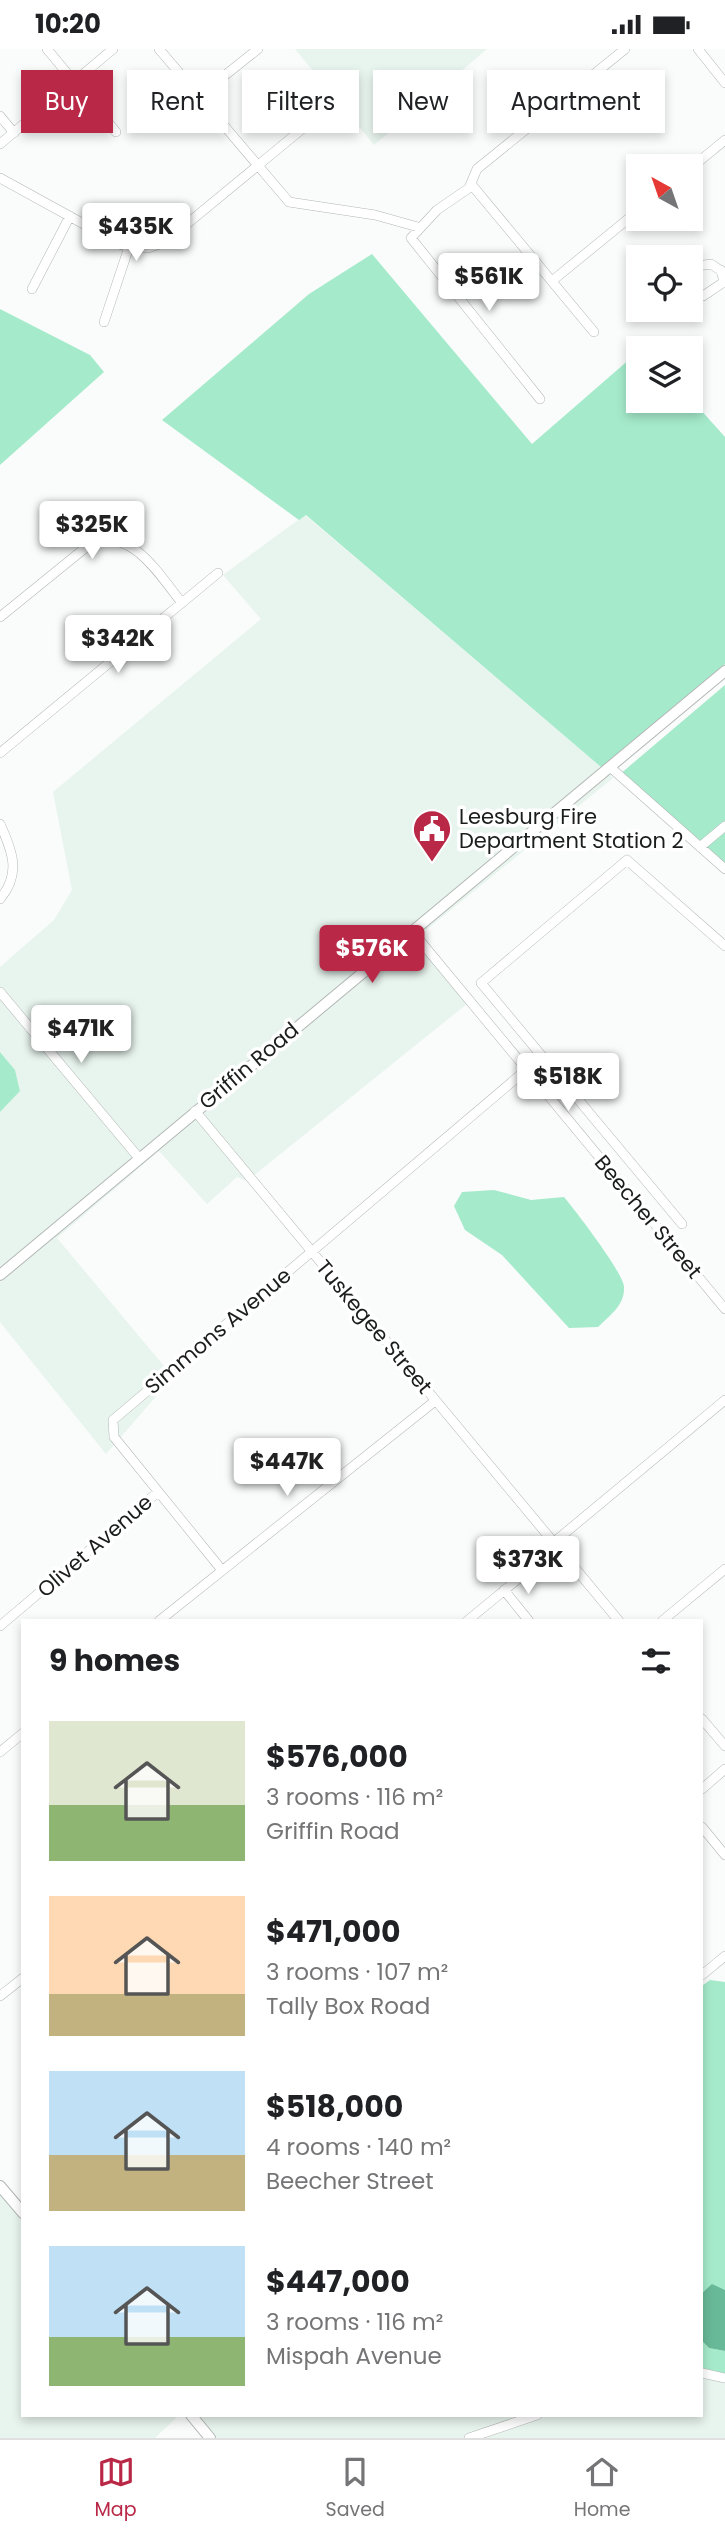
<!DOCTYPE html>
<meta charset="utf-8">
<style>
:root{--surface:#fff;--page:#f6f6f6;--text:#202124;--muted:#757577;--line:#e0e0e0;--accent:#b92846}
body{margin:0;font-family:Poppins,sans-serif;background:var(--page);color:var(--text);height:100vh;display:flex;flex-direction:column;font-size:26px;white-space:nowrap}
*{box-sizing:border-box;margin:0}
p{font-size:23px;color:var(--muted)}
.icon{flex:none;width:38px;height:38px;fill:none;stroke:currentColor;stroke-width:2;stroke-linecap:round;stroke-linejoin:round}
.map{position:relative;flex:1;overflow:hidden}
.sheet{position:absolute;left:21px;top:1570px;width:682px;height:798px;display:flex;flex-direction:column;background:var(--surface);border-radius:0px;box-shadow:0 4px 10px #0003}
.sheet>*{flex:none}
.banner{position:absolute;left:21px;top:21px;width:684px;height:63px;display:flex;gap:14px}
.needle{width:46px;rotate:320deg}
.tools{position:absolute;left:626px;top:105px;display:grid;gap:14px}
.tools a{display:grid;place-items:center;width:77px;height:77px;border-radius:0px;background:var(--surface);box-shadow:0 4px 10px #0003;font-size:35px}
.price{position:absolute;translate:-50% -60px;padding:0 16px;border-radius:7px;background:#fff;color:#222;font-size:23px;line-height:46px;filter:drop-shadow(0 2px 4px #0008)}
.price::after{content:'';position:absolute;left:50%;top:42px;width:21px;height:16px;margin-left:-10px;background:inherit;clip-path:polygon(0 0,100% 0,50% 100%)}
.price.active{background:var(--accent);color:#fff}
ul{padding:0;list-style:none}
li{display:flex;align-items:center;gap:21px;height:175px;padding:0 28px}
li span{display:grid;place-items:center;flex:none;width:196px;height:140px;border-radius:0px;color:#555}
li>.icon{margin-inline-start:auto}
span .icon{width:84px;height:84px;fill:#fffc;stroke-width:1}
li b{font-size:30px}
h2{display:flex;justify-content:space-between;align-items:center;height:84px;padding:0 28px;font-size:30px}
.tag{padding:0 24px;border-radius:0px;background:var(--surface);box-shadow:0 4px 10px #0003;font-size:24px;line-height:63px}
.tag.active{background:var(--accent);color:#fff}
.status{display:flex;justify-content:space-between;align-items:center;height:49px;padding:0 35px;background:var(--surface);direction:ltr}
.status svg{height:19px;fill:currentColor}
.dock{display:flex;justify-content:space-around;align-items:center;height:98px;border-top:2px solid var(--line);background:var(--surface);font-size:19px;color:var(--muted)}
.dock a{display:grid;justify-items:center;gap:4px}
.dock .active{color:var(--accent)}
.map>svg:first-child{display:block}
.built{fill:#e8f4ee}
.green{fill:#a5eacb}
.water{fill:#68b997}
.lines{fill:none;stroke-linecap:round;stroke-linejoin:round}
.minor-casing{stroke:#b3b7b5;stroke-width:10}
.tertiary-casing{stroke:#b3b7b5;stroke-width:12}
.minor{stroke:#fff;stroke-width:9}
.tertiary{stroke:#fff;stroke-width:10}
.labels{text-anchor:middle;stroke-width:7;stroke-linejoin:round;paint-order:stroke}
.poi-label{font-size:21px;fill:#1b1c1c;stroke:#fff;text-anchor:start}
.street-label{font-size:21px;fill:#1b1c1c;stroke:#fff}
</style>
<div class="status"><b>10:20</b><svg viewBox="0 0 49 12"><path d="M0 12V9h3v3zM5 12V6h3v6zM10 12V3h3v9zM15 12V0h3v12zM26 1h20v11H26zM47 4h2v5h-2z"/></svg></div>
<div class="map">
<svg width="725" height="2389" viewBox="0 0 725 2389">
<rect width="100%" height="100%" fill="#f9fcfb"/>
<!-- built -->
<path class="built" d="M295 0H487L374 96Z
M305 466 601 718 0 1220V1063L20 1041 15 1021 0 1003V918L54 871 72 841 53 743 261 570 223 526Z
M609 725 613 729 415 890 468 954 247 1132 237 1128 207 1155 159 1102 57 1189 173 1328 106 1405 0 1273V1233Z
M0 2144 23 2171V2366H179L155 2389H0Z
M702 2328 725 2333V2389H216L197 2366H702Z"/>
<!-- green -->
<path class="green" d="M372 205 532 395 639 302V352L691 350 725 388V615L601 718 306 466 299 471 162 371 309 245Z
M0 260 90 306 104 323 0 416Z
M725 636V817L619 726Z
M0 1003 15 1021 20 1042 0 1063Z
M494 1141 531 1151 564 1148C575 1161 624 1225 624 1238 625 1256 610 1266 598 1278L569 1279 502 1206 465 1181 454 1157 462 1143Z
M710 1931 725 1933V2241L712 2236 702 2244V1937Z
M702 2292 709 2299 725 2302V2333L702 2328Z"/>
<!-- water -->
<path class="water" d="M712 2235 725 2241V2302L709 2299 702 2292V2244Z"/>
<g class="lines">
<!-- minor casing -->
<g class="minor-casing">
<path id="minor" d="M47 0 116 83
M159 0 289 153 375 166 418 178
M698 0 725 34
M199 47 258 0
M0 67 14 84
M0 95 113 0
M691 119 725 91
M0 129 122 196 148 199 165 193 313 71
M471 135 594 283
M691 218 711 215 724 224
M552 232 639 161
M32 240 70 167
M691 245 703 247 724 233 721 221
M104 273 129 198
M540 350 411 189 437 161 469 139 477 120 625 0
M0 568 90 495C131 476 160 527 182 554
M0 704 218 524
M610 718 725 820
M0 775C13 803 21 825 0 850
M700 798 725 777
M412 882 725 1260
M0 943 139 1109
M195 1062 619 1572
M682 1175 481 934 627 811 725 897
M553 1494 725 1351
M221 1520 114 1388 113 1371 526 1021
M504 1541 529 1572
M159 1572 435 1352
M467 1572 557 1498
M662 1572 725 1520
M0 1577 158 1443
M702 1670 725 1697
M0 1703 23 1684
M702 1740 725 1720
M702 1778 725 1806
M702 1926 725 1907
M0 1947 23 1929
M702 2324 725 2329
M469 2389 537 2366"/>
</g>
<!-- tertiary casing -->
<g class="tertiary-casing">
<path id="tertiary" d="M0 1226 725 622
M0 2137 23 2164
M191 2366 210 2389"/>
</g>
<!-- minor -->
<use href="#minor" class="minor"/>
<!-- tertiary -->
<use href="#tertiary" class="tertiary"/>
</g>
<!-- icons -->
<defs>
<g id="civic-pin" transform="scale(2.0125)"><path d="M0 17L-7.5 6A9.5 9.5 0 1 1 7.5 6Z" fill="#b92846" stroke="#fff"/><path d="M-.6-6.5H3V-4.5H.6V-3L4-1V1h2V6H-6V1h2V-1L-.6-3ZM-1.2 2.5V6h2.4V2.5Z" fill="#fff"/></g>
</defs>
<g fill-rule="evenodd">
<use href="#civic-pin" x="432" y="780"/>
</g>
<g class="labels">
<!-- poi labels -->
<g class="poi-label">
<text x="459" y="775">Leesburg Fire<tspan x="459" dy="24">Department Station 2</tspan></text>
</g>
<!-- street labels -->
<g class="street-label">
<text transform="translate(249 1017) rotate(-40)" y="7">Griffin Road</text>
<text transform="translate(648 1168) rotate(50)" y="7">Beecher Street</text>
<text transform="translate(374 1278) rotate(50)" y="7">Tuskegee Street</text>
<text transform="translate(218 1282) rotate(-40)" y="7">Simmons Avenue</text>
<text transform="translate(95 1497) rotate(-41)" y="7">Olivet Avenue</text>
</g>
</g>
</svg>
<div class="tools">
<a><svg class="needle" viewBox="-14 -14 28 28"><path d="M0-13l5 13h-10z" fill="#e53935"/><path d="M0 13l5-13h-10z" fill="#757577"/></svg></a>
<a><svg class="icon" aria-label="locate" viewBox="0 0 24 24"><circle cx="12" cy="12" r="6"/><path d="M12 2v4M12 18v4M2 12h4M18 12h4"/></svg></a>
<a><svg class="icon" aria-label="layers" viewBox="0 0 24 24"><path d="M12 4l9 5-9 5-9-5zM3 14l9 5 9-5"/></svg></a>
</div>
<b class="price" style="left:136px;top:214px">$435K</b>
<b class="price" style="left:489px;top:264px">$561K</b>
<b class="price" style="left:92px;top:512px">$325K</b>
<b class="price" style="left:118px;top:626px">$342K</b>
<b class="price active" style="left:372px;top:936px">$576K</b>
<b class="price" style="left:81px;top:1016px">$471K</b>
<b class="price" style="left:568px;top:1064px">$518K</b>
<b class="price" style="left:287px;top:1449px">$447K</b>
<b class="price" style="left:528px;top:1547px">$373K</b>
<div class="banner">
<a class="tag active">Buy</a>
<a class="tag">Rent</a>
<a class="tag">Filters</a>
<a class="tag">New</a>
<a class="tag">Apartment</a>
</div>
<section class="sheet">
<h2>9 homes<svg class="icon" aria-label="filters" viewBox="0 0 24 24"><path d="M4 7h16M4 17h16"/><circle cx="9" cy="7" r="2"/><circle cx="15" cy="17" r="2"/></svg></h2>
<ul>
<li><span style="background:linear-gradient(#dfe7d0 60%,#8fb573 0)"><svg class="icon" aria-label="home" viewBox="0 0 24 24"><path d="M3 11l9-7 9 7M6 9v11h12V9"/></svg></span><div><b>$576,000</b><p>3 rooms · 116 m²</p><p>Griffin Road</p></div></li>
<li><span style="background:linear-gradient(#ffd9b3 70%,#c2b280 0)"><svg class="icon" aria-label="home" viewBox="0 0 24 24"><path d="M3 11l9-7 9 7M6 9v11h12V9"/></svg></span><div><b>$471,000</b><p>3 rooms · 107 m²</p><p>Tally Box Road</p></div></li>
<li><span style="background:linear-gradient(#bfe0f5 60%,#c2b280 0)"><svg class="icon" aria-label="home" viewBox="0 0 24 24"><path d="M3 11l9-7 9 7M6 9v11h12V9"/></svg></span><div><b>$518,000</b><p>4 rooms · 140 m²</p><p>Beecher Street</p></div></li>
<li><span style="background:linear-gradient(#bfe0f5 65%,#8fb573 0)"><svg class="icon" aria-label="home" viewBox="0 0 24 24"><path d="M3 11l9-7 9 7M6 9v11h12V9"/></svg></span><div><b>$447,000</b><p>3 rooms · 116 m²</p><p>Mispah Avenue</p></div></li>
</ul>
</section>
</div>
<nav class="dock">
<a class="active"><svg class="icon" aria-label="map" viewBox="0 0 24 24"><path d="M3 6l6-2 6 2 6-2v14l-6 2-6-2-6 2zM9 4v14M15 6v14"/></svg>Map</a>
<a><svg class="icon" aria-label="saved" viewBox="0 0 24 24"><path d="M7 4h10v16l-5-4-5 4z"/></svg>Saved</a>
<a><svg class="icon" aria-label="home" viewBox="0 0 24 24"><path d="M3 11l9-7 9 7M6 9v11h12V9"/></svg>Home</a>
</nav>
